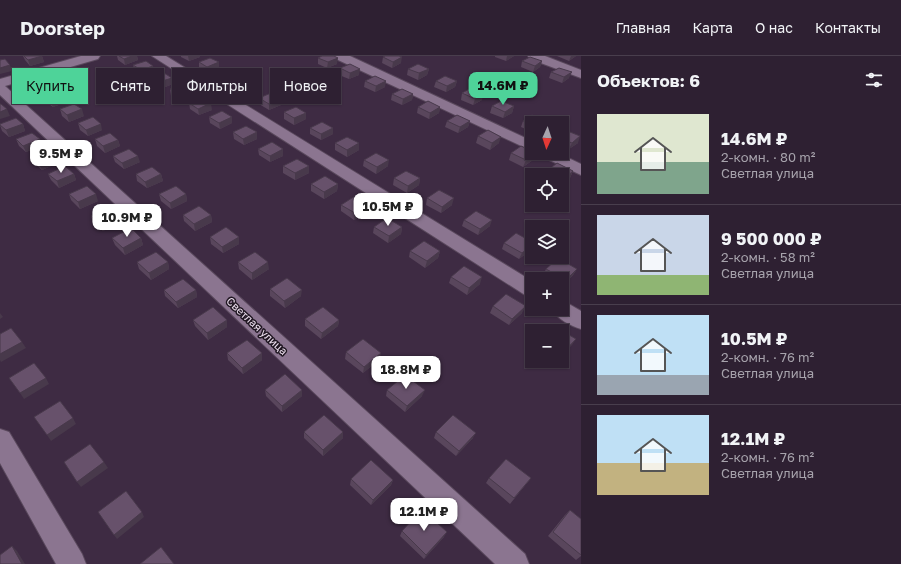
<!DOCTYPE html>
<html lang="ru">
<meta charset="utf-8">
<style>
:root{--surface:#2e2032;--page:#3a2d3e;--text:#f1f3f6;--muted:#a7a3ac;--line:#493e4d;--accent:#4ed399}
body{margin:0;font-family:"Golos Text",sans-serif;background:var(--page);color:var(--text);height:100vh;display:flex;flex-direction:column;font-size:15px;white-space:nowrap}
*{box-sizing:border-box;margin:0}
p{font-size:13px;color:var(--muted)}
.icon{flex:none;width:22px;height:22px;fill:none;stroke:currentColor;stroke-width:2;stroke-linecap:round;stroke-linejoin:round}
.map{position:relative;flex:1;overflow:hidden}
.details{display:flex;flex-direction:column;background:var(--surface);width:320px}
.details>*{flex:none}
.banner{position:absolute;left:12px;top:12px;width:380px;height:36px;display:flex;gap:8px}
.needle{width:26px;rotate:183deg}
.tools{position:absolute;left:525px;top:60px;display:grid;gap:8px}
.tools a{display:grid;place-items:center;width:44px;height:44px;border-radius:0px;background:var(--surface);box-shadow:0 1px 3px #0004,0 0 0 1px var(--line);font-size:20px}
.price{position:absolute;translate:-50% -34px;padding:0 9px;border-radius:8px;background:#fff;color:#222;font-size:13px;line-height:26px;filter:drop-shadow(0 1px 2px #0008)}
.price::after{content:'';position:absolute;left:50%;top:24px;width:12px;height:9px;margin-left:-6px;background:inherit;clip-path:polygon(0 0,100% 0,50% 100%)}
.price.current{background:var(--accent);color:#111}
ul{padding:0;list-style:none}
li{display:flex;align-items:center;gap:12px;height:100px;padding:0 16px}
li+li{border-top:1px solid var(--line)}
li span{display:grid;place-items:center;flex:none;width:112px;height:80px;border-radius:0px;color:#555}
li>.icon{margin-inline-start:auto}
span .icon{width:48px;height:48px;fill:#fffc;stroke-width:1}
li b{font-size:17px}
h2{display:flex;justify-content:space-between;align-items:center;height:48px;padding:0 16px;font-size:17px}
.chip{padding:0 14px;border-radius:0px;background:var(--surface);box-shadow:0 1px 3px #0004,0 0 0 1px var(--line);font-size:14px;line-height:36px}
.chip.current{background:var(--accent);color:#111}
header{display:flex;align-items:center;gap:24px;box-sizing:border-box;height:56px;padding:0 20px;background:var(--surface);border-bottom:1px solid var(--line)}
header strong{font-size:19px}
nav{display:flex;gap:22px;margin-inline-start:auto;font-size:14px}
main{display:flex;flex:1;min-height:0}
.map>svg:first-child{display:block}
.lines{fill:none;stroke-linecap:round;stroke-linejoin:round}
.minor-casing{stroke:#59485c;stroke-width:2}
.minor{fill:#8b7590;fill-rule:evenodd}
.wall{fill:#59465c}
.shaded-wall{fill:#48394b}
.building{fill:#67516b;stroke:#48394b}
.labels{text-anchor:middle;stroke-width:3;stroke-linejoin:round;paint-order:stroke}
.street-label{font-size:11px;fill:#ecdfee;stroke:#201722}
</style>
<header>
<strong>Doorstep</strong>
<nav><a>Главная</a><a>Карта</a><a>О нас</a><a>Контакты</a></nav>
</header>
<main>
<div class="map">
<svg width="581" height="508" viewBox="0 0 581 508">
<rect width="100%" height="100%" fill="#3e2b43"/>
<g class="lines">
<!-- minor casing -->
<g class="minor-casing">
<path id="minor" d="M81 0H100L98 3 5 30 525 498 529 508H495L0 39V23Z
M152 0H166L532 225V241L525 239Z
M334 0H350L532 85V95L336 3Z
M528 0H545L581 14V22L530 3Z
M539 97H558L581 108V119L541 100Z
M562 245 569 248 581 255V273C571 270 557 263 552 253H562Z
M0 373 9 376 82 498 86 508H56L0 407Z"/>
</g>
<!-- minor -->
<use href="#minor" class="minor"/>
</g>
<!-- wall -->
<path class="wall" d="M23 0H42L44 6 30 10 25 4Z
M117 0H137L138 4 125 9 118 4Z
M181 0H200V1L189 5 181 1Z
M495 0H514L506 5 495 1Z
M557 0H576L569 5Z
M383 1 401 7 392 12 382 7Z
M318 2 337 8 327 12 318 8Z
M522 5H542L540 11 533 16 521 11Z
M199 6 219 12 208 17 199 12Z
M133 9 153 10 154 16 142 20 135 16Z
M340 12 359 19 349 23 339 19Z
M408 13H429L427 19 418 24 407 19Z
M551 16 569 22 562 27 549 22Z
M219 17 240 23 228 28 219 23Z
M151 21 172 22 173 28 160 33 152 28Z
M365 25 385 31 375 36 364 31Z
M436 25H457L455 31 446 36 434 31Z
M29 27 52 33 38 38 31 33Z
M238 30 260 36 248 41 239 36Z
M170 33 192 34V40L180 45 171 40Z
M462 37 482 44 473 49 461 44Z
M392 38H413L412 44 402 49 391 44Z
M43 39 67 46 53 51 46 46Z
M259 42 281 49 269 54 259 48Z
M189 47 212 54 199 59 190 53Z
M492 50H514L512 57 503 62 490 57Z
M418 51H440L439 57 429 63 417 57Z
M60 53 84 60 69 66 62 60Z
M284 56 306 57V63L294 69 284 63Z
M209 61 232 67 220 73 210 67Z
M447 65H470L468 71 458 77 445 71Z
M523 65H546L545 67H532V76L521 71Z
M78 67 102 74 88 80 80 74Z
M0 68H23L25 75 9 81 2 75 0 69Z
M310 72H333V78L321 84 310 78Z
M233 76H257V83L244 89 234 83Z
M562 76 578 87 569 93 562 90Z
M478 80 499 87 490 94 476 87Z
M16 83H40L42 90 26 96 19 90Z
M95 83 118 84 120 90 105 97 97 90Z
M335 87H359V94L347 101 335 94Z
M258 93H283V100L270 106 259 99Z
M511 97H536L533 104 523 111 509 104Z
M113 100 140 106 124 113 115 106Z
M31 101 58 107 42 114 34 107Z
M364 104 388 110 376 118 363 110Z
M283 110H309V117L295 124 283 117Z
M547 115H573L570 122 562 128V119H546Z
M48 118H74L76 124 59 132 51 124Z
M136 118H161L163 125 147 132 137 125Z
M394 122H420L419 129 407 137 393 129Z
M311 128H338L337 135 324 143 311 135Z
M69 138 98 145 80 153 71 144Z
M159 138H186L187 145 171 153 161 145Z
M427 142 452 149 441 157 426 149Z
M341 149H369L368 156 354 164 341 155Z
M183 159H211L212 166 195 175 184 165Z
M91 160H119L121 166 103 175 93 166Z
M464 164 490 170 478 179 462 170Z
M374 171H402L401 178 388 187 373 177Z
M210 181H239V188L223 197 211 188Z
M112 182H141L143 189 125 199 115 189Z
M532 186V191L531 194 519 203 502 193 504 187Z
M410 195H440L438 202 425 212 409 201Z
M137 206H168L169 213 151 224 139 213Z
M238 206 269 213 252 224 239 213Z
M546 213H577L573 219 562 230V223H549L543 219Z
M451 221 480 228 467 239 449 227Z
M270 233 301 240 285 252 270 240Z
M164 234H196L197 241 178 252 165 240Z
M493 250 522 257 509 269 490 257Z
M305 263 339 264 338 270 321 283 305 270Z
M193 264H227V271L208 284 195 270Z
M346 296 380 303 363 317 345 303Z
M227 297 262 304 243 318 228 304Z
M265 334H302V340L282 356 266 340Z
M387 334 422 340 405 356 386 340Z
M304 376H343V382L323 400 304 382Z
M436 376 473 382 456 400 434 382Z
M489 422H531L510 448 486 427Z
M351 423 393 424 391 429 371 449 350 429Z
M570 454 581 463V500L576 504 548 480 565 459Z
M402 475 444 481 424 503 400 480Z"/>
<!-- shaded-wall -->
<path class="shaded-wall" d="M42 0 44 6 30 10 28 4Z
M132 0H137L138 4 125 9 124 3Z
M188 0H200V1L189 5Z
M507 0H514L506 5Z
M571 0H576L569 5Z
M402 1 401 7 392 12 393 6Z
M338 2 337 8 327 12 328 6Z
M542 5 540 11 533 16 535 10Z
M219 6V12L208 17 207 11Z
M10 9 12 15 0 18V12Z
M153 10 154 16 142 20 141 14Z
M360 13 359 19 349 23 350 17Z
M429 13 427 19 418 24 419 17Z
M572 16 569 22 562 27 564 21Z
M239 17 240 23 228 28V22Z
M172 22 173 28 160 33 159 26Z
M386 25 385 31 375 36 376 30Z
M457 25 455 31 446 36 447 30Z
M50 27 52 33 38 38 35 32Z
M259 30 260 36 248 41V35Z
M192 34V40L180 45 179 39Z
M484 37 482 44 473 49 475 43Z
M413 38 412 44 402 49 403 43Z
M65 40 67 46 53 51 50 45Z
M281 42V49L269 54V48Z
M211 47 212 54 199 59 198 53Z
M514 50 512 57 503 62 505 56Z
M440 51 439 57 429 63 430 57Z
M7 53 10 60 0 63V56Z
M82 53 84 60 69 66 67 59Z
M306 57V63L294 69V62Z
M232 61V67L220 73 219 67Z
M470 65 468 71 458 77 460 71Z
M23 68 25 75 9 81 6 74Z
M101 68 102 74 88 80 86 74Z
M333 72V78L321 84V78Z
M257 76V83L244 89 243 83Z
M580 80 578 87 569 93 572 87Z
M501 81 499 87 490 94 492 87Z
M40 83 42 90 26 96 23 90Z
M118 84 120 90 105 97 103 90Z
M359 87V94L347 101V94Z
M283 93V100L270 106V100Z
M536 97 533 104 523 111 526 104Z
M138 100 140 106 124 113 122 107Z
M56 101 58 107 42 114 39 108Z
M389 104 388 110 376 118 377 111Z
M309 110V117L295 124V117Z
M573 115 570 122 562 128V126L564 123Z
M74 118 76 124 59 132 57 125Z
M161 118 163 125 147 132 145 126Z
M420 122 419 129 407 137 408 130Z
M338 128 337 135 324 143V136Z
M96 138 98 145 80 153 78 146Z
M186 138 187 145 171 153 170 147Z
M454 142 452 149 441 157 442 151Z
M369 149 368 156 354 164 355 157Z
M211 159 212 166 195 175 194 168Z
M119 160 121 166 103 175 101 169Z
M492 164 490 170 478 179 480 173Z
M402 171 401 178 388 187 389 180Z
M239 181V188L223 197 222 191Z
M141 182 143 189 125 199 123 192Z
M532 189V191L531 194 519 203 522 197Z
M440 195 438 202 425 212 427 205Z
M168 206 169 213 151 224 149 217Z
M268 206 269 213 252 224V217Z
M577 213 573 219 562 230 566 224Z
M482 221 480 228 467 239 469 232Z
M196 234 197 241 178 252 176 246Z
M302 234 301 240 285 252 284 245Z
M526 250 522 257 509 269 512 263Z
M0 257 3 261 0 263Z
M227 264V271L208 284 207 277Z
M339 264 338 270 321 283 322 277Z
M576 283 572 289 562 300 563 297Z
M22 286 26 292 1 306 0 304V298Z
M262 297V304L243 318 242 312Z
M381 297 380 303 363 317 364 311Z
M46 322 49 328 24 343 20 337Z
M302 334V340L282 356V350Z
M425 334 422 340 405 356 407 350Z
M73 362 76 368 51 385 47 379Z
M343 376V382L323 400V394Z
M476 377 473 382 456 400 459 395Z
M104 406 108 412 81 431 77 426Z
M393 424 391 429 371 449 373 444Z
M142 456 144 461 117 483 114 479Z
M447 476 444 481 424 503 426 499Z
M12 490 17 495 25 508H22Z"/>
<!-- building -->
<path class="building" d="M24 0H42L28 4Z
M119 0H132L124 3Z
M322 0H334L338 2 328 6 318 2Z
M385 0H399L402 1 393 6 383 1Z
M530 1 542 5 535 10 522 5Z
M210 2 219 6 207 11 199 6Z
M5 3 10 9 0 12V4Z
M146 5 153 10 141 14 133 9Z
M350 8 360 13 350 17 340 12Z
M418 8 429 13 419 17 408 13Z
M559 12 572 16 564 21 551 16Z
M230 13 239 17 228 22 219 17Z
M164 17 172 22 159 26 151 21Z
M375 20 386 25 376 30 365 25Z
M445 20 457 25 447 30 436 25Z
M43 22 50 27 35 32 29 27Z
M250 25 259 30 248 35 238 30Z
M183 28 192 34 179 39 170 33Z
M471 32 484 37 475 43 462 37Z
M402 33 413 38 403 43 392 38Z
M58 34 65 40 50 45 43 39Z
M271 37 281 42 269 48 259 42Z
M202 42 211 47 198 53 189 47Z
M428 45 440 51 430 57 418 51Z
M501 45 514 50 505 56 492 50Z
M0 48H1L7 53 0 56Z
M74 48 82 53 67 59 60 53Z
M296 51 306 57 294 62 284 56Z
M222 55 232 61 219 67 209 61Z
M457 59 470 65 460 71 447 65Z
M532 59 546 65 543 67H532V69L523 65Z
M93 61 101 68 86 74 78 67Z
M16 62 23 68 6 74 0 69V68Z
M322 66 333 72 321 78 310 72Z
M246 70 257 76 243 83 233 76Z
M488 74 501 81 492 87 478 80Z
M565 74 580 80 572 87 562 83V76Z
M32 77 40 83 23 90 16 83Z
M110 77 118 84 103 90 95 83Z
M347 81 359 87 347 94 335 87Z
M272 86 283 93 270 100 258 93Z
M521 90 532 95V97H536L526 104 511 97Z
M129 93 138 100 122 107 113 100Z
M48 94 56 101 39 108 31 101Z
M376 97 389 104 377 111 364 104Z
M297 103 309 110 295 117 283 110Z
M557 107 573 115 564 123 562 122V119H556L547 115Z
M65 110 74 118 57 125 48 118Z
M152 111 161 118 145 126 136 118Z
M406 115 420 122 408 130 394 122Z
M325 120 338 128 324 136 311 128Z
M87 130 96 138 78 146 69 138Z
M176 130 186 138 170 147 159 138Z
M439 134 454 142 442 151 427 142Z
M355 140 369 149 355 157 341 149Z
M199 150 211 159 194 168 183 159Z
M109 151 119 160 101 169 91 160Z
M476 155 492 164 480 173 464 164Z
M387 162 402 171 389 180 374 171Z
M226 171 239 181 222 191 210 181Z
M131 172 141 182 123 192 112 182Z
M516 177 532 186V189L522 197 504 187Z
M424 185 440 195 427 205 410 195Z
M156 196 168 206 149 217 137 206Z
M255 196 268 206 252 217 238 206Z
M558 202 577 213 566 224 546 213Z
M464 210 482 221 469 232 451 221Z
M287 222 302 234 284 245 270 233Z
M183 223 196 234 176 246 164 234Z
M506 238 526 250 512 263 493 250Z
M213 251 227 264 207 277 193 264Z
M323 251 339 264 322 277 305 263Z
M554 270 576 283 563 297 562 296V275H549Z
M11 272 22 286 0 298V278Z
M363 283 381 297 364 311 346 296Z
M247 284 262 297 242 312 227 297Z
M34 307 46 322 20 337 9 322Z
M285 318 302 334 282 350 265 334Z
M405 319 425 334 407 350 387 334Z
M60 345 73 362 47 379 34 361Z
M324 359 343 376 323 394 304 376Z
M453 359 476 377 459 395 436 376Z
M90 388 104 406 77 426 64 406Z
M506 403 531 422 514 442 489 422Z
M371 404 393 424 373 444 351 423Z
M126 435 142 456 114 479 98 456Z
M422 453 447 476 426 499 402 475Z
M570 454 581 463V499L553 476Z
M12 490 22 508H0V499Z
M161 491 174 508H140Z"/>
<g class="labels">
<!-- street labels -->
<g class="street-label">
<text transform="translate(257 270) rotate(43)" y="4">Светлая улица</text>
</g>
</g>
</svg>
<div class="tools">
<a><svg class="needle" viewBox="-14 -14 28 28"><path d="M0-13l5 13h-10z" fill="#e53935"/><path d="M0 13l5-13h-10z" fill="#a7a3ac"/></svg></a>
<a><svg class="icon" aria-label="locate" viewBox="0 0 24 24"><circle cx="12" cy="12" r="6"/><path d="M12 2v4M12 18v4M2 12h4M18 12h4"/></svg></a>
<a><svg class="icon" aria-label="layers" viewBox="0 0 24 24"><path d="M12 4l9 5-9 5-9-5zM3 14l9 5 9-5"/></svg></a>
<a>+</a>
<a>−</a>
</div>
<b class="price current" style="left:503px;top:50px">14.6M ₽</b>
<b class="price" style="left:61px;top:118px">9.5M ₽</b>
<b class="price" style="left:388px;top:171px">10.5M ₽</b>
<b class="price" style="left:127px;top:182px">10.9M ₽</b>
<b class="price" style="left:406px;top:334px">18.8M ₽</b>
<b class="price" style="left:424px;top:476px">12.1M ₽</b>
<div class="banner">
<a class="chip current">Купить</a>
<a class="chip">Снять</a>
<a class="chip">Фильтры</a>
<a class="chip">Новое</a>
</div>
</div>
<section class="details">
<h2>Объектов: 6<svg class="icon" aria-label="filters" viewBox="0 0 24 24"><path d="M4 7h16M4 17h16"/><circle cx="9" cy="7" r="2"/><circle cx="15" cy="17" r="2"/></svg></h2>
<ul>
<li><span style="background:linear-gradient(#dfe7d0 60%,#7fa58c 0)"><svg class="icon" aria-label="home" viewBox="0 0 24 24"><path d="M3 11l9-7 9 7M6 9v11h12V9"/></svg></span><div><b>14.6M ₽</b><p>2-комн. · 80 m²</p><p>Светлая улица</p></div></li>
<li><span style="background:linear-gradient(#c9d6e8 75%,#8fb573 0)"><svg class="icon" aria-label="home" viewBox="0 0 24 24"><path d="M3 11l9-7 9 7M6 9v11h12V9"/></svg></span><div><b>9 500 000 ₽</b><p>2-комн. · 58 m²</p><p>Светлая улица</p></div></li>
<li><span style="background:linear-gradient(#bfe0f5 75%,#9aa5b1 0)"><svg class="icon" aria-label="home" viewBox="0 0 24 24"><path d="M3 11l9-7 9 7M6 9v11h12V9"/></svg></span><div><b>10.5M ₽</b><p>2-комн. · 76 m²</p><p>Светлая улица</p></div></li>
<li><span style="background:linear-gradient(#bfe0f5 60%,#c2b280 0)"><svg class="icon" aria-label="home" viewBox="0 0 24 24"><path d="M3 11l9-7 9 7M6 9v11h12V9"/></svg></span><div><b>12.1M ₽</b><p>2-комн. · 76 m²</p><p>Светлая улица</p></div></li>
</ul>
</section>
</main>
